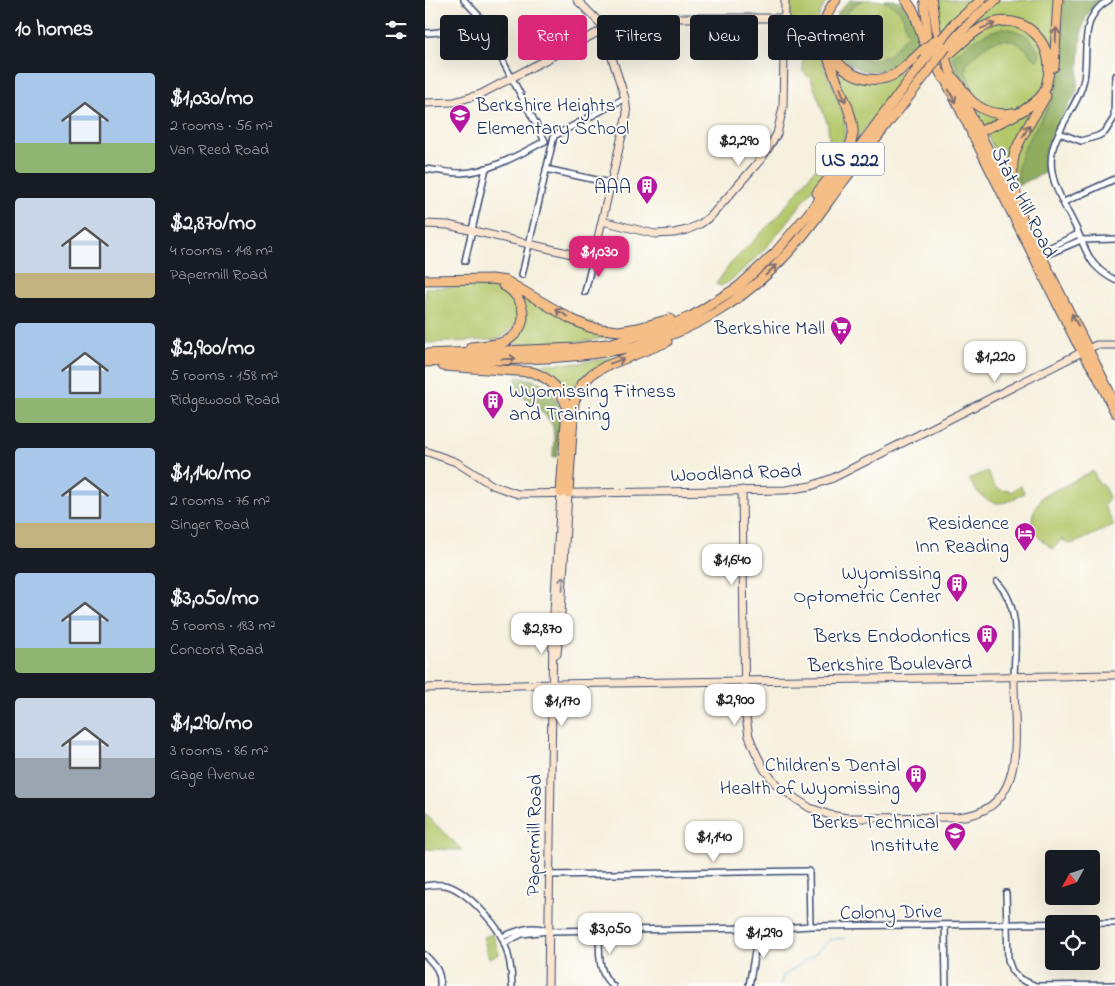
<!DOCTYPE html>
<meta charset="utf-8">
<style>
:root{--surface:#171b24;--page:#242831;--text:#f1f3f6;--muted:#9ea1a6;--accent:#db2777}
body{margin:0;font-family:"Indie Flower",sans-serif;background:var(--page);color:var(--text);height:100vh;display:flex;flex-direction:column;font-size:19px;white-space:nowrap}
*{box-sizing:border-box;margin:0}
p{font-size:16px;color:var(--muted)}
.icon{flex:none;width:28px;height:28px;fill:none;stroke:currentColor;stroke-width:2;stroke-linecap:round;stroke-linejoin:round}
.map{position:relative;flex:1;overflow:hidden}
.sheet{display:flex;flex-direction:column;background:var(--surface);width:425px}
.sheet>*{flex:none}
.hud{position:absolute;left:15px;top:15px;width:475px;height:45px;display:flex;gap:10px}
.needle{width:32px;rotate:230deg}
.buttons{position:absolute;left:620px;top:850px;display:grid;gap:10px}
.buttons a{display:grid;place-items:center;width:55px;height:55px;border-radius:5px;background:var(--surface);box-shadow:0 5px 20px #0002;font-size:25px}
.price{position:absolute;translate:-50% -42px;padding:0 11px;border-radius:10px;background:#fff;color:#222;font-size:16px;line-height:32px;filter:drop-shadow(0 1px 2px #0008)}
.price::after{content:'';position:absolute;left:50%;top:30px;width:15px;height:11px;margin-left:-8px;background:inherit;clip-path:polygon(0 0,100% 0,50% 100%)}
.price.selected{background:var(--accent);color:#fff}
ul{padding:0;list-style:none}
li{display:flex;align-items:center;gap:15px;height:125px;padding:0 15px}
li span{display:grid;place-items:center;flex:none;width:140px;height:100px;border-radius:5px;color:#555}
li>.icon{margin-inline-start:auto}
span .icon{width:60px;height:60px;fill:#fffc;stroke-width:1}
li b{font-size:21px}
h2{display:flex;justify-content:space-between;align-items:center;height:60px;padding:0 15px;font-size:21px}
.chip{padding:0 18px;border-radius:5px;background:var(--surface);box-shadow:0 5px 20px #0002;font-size:18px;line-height:45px}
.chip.selected{background:var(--accent);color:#fff}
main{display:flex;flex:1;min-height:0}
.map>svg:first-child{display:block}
.green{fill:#b4c76a;stroke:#687b64}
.forest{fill:#8fac5e;stroke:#556e5e}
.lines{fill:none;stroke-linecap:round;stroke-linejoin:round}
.stream{stroke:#6cb4e4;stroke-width:1}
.street-casing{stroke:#3c4c71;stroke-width:8}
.secondary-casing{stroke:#3c4c71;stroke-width:9}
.primary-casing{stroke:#3c4c71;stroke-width:10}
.highway-casing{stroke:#3c4c71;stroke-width:11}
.street{stroke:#fff;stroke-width:5}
.secondary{stroke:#fbe5cf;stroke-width:7}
.primary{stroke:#f6be87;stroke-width:8}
.highway{stroke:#f6be87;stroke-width:9}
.highway-bridge-casing{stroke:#3c4c71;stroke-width:11;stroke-linecap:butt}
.highway-bridge{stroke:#f6be87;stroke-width:9}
.oneway{stroke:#7e6f70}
.oneway2{stroke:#8b8a96}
.labels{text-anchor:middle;stroke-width:4;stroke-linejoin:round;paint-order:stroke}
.shield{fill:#fdfcf7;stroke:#5f6c8c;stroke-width:1}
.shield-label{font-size:19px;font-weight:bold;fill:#1b2f5e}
.poi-label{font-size:20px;fill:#1b2f5e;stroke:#fdfcf7;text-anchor:end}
.street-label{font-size:20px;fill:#1b2f5e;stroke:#fdfcf7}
</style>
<main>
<section class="sheet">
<h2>10 homes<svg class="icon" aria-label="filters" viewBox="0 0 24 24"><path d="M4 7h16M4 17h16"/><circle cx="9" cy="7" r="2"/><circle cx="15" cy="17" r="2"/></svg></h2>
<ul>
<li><span style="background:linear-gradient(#a9c7e8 70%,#8fb573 0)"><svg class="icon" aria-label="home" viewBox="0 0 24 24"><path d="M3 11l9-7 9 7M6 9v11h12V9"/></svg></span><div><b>$1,030/mo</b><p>2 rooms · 56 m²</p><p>Van Reed Road</p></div></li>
<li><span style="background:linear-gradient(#c9d6e8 75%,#c2b280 0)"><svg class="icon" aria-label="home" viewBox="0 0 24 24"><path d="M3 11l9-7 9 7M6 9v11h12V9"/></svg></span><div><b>$2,870/mo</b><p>4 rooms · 148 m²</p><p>Papermill Road</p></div></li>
<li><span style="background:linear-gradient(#a9c7e8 75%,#8fb573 0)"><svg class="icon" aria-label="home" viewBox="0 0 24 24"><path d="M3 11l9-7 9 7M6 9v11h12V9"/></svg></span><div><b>$2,900/mo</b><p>5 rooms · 158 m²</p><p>Ridgewood Road</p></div></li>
<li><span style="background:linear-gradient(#a9c7e8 75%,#c2b280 0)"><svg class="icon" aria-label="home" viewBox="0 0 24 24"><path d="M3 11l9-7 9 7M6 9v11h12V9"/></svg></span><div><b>$1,140/mo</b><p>2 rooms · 76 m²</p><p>Singer Road</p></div></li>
<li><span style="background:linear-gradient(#a9c7e8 75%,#8fb573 0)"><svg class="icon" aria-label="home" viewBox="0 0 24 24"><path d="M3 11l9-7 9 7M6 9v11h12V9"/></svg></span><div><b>$3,050/mo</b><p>5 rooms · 183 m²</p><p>Concord Road</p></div></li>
<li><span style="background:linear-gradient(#c9d6e8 60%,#9aa5b1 0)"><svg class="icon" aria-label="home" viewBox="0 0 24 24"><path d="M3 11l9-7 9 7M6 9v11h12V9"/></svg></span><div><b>$1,290/mo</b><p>3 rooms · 86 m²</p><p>Gage Avenue</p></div></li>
</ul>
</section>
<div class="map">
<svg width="690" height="986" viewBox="0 0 690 986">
<rect width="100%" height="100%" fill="#fdfcf7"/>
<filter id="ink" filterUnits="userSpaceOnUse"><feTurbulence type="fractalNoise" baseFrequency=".02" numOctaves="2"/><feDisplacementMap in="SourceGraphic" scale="10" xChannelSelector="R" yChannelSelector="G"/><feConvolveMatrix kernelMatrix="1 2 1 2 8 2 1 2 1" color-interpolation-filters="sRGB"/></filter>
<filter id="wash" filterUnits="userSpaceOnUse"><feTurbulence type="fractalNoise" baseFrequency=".0096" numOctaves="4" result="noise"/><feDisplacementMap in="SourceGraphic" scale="20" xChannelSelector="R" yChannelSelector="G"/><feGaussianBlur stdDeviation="1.12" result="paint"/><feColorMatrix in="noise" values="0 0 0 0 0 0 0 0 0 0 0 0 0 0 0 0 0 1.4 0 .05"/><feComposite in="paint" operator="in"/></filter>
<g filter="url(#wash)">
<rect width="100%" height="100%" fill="#f6f0de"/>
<!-- green -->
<path class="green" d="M365 0H403C378 30 401 70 413 100 416 109 421 119 420 129 420 150 401 169 390 185 369 214 349 242 322 266 314 274 306 282 295 286L291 284 306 263 353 216 399 158 404 139 403 125 386 79 378 72 377 26H365Z
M437 0C454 0 472 0 479 19 481 25 480 29 483 34 474 41 470 54 458 58 452 60 445 61 439 60 426 57 412 36 417 23 420 13 429 5 437 0Z
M510 0H639L637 65 634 82 626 103 611 127 593 178 594 185 585 183 526 59 513 26Z
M485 68 478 79 429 143 413 72 416 70 448 82Z
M55 286C63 286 71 286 78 289 105 302 95 333 69 340L0 343V288Z
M105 296 186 332 187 336C151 345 115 344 78 345L92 336 98 301Z
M207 354 154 381 149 390 145 404 137 387 130 380 61 366 154 363Z
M562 471 570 487 579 491 583 489 585 492 596 486 599 493C594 496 587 500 581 502 564 507 551 493 544 479Z
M668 471 674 484 678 485 684 497 679 506 689 525 650 543 643 544 637 539 628 549 605 530 608 513 617 497Z
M0 814 37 850 0 849Z
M68 934 74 954 64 958 58 937Z"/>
<!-- forest -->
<path class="forest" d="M425 0H437C394 24 427 75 462 56 471 51 475 41 483 34 480 29 481 25 479 19 476 10 466 4 458 0 463 0 470 0 474 1 486 8 492 28 494 40 483 52 470 68 454 71 431 75 409 56 407 34 407 20 415 8 425 0Z
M639 0H674L671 3 661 16 656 34 652 91 626 137 619 156 621 172 594 185C587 151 613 130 626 102 642 70 637 34 639 0Z
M579 28C597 31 610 38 615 56L612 60C605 58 604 51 598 47 576 29 555 48 541 65V73L550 94 548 97 538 81 528 56C544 43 558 32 579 28Z
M92 377C144 381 136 419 132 457H128C128 448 130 437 128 428 127 419 102 397 94 396L91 391 93 385 91 380Z"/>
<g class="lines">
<!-- stream -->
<path class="stream" d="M355 986 358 976 390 954 404 940 419 938"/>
</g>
</g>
<g filter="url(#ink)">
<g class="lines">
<!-- street casing -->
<g class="street-casing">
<path id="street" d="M684 0C653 17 664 50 659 79 654 104 634 124 628 148 620 177 640 205 652 230 657 241 661 254 669 264 675 271 682 276 690 280
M0 33C21 33 36 25 54 16
M634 133 656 141 673 136 680 132 689 118 690 76
M0 169C12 170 24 173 36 173 65 172 95 154 120 141L54 16 39 0
M121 169 185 183
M639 202 690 179
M613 253 653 234
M614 258 656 240 690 239
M40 261 61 168
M97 275 129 136 200 98
M160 292 168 259
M572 582C596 606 590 646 589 677
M123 875 384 871 385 926
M0 886C6 885 13 884 19 885 38 887 71 923 78 940 84 954 87 971 87 986
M581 893 583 960 587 971 595 979 611 986 690 985
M520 925 521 986
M174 930C175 949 171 973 188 986
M77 937C91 931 107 924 122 931
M79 943 97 934 123 931 334 928 342 929 385 926 690 923
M0 955C10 965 16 971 15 986
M324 986 334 928"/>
</g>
<!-- secondary casing -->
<g class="secondary-casing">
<path id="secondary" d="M0 103 29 102 56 94 181 28 220 18H360
M177 221 230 234 249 233 262 230 275 224 286 216 337 158 352 134 358 107 360 0
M0 224 23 225 168 259 200 123 202 114 200 98 176 24 152 0
M0 451 31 462 67 485 93 494 361 490 386 486 408 478 671 345H690
M317 490 320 711 324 736 330 751 339 769 351 784 368 797 385 808 405 815 422 818H437L532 817C607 812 588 728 589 677
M132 654 136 613 143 493
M0 688 128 684 690 675
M123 986 128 629 136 493"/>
</g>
<!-- primary casing -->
<g class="primary-casing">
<path id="primary" d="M499 0 503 35 507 47
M507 0 511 28 527 77 690 402
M517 74 651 342 671 374 690 413"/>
</g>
<!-- highway casing -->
<g class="highway-casing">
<path id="highway" d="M481 0 489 12 499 42 518 78
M529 24 556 0
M521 47 552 16 571 0
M406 53C419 75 447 87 470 74 480 68 488 59 497 51
M524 54C539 42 552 26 572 22 604 16 629 46 623 77 622 83 621 90 617 95 602 113 568 125 547 135
M629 67 633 0
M527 77C534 83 537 89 542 96 554 110 570 116 588 113
M392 193C405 176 425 156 428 134 429 124 425 114 422 105 409 72 384 32 411 0
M595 211C591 193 585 174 589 156 593 139 612 112 621 96
M0 280 67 279 81 281 146 319 164 327 176 329 194 331 213 328 245 319
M46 347C57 345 71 346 81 341 107 327 101 297 78 285
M0 354 151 348 182 344 229 332 267 316 313 287 350 253 383 214 421 165 497 63
M0 362C68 359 145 362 211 346 268 332 322 298 361 255 382 233 399 207 417 183 445 146 474 110 502 73
M18 366 107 372C125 378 136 389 142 407L136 493
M143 493 149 402 157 384 167 374 181 366 242 342"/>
</g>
<!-- street -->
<use href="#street" class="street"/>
<!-- secondary -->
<use href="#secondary" class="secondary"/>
<!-- primary -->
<use href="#primary" class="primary"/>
<!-- highway -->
<use href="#highway" class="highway"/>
<!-- highway-bridge casing -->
<g class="highway-bridge-casing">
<path id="highway-bridge" d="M497 51 512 39
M497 63 529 24
M502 73 521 47"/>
</g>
<!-- highway-bridge -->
<use href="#highway-bridge" class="highway-bridge"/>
</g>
<!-- one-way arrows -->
<defs><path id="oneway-shaft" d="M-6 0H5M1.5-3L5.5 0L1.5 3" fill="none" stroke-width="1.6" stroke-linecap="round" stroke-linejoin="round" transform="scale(1.25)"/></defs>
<g class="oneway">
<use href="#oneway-shaft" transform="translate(563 26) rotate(-21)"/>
<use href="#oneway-shaft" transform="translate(631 35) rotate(-87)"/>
<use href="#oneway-shaft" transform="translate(418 95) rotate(69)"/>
<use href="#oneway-shaft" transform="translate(527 96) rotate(63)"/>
<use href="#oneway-shaft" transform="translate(601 131) rotate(-61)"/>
<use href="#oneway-shaft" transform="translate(346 270) rotate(-44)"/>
<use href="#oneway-shaft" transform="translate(137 313) rotate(-149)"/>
<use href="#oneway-shaft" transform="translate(650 320) rotate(-117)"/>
<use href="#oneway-shaft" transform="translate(84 359) rotate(-2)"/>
<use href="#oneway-shaft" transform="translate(192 361) rotate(-20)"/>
</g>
<use class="oneway2" href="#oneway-shaft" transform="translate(138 583) rotate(-87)"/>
</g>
<!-- icons -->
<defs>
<g id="school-pin" transform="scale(1.125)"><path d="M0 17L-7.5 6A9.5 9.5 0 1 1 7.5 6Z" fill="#b5179e" stroke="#fdfcf7"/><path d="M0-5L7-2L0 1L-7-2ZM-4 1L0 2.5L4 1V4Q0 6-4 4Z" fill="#fff"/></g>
<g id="building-pin" transform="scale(1.125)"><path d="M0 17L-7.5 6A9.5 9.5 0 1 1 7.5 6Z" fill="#b5179e" stroke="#fdfcf7"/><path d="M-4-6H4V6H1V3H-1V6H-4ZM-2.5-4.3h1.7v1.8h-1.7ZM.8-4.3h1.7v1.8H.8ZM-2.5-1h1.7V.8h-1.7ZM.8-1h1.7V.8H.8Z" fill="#fff"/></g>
<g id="supermarket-pin" transform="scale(1.125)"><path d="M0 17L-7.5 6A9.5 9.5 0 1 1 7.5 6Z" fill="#b5179e" stroke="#fdfcf7"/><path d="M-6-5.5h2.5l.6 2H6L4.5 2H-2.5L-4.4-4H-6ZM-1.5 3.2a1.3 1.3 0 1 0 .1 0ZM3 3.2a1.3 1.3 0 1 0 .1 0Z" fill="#fff"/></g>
<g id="hotel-pin" transform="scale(1.125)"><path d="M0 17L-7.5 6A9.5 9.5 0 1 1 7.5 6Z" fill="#b5179e" stroke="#fdfcf7"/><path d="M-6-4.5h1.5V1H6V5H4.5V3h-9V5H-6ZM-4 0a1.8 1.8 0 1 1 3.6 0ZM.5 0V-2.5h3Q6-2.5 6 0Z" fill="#fff"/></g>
</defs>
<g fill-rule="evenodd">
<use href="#school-pin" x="35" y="115"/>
<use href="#building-pin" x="222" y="186"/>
<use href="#supermarket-pin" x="416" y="327"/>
<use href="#building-pin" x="68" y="401"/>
<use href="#hotel-pin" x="600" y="533"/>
<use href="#building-pin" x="532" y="584"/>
<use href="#building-pin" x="562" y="635"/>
<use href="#building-pin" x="491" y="775"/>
<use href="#school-pin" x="530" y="833"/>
</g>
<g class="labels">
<!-- shield labels -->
<rect class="shield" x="391" y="142.5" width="68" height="33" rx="4"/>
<g class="shield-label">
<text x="425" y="166">US 222</text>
</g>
<!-- poi labels -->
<g class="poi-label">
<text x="51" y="111" text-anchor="start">Berkshire Heights<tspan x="51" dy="23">Elementary School</tspan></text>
<text x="206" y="193">AAA</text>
<text x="400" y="334">Berkshire Mall</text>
<text x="84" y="397" text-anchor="start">Wyomissing Fitness<tspan x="84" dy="23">and Training</tspan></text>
<text x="584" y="529">Residence<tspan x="584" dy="23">Inn Reading</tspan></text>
<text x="516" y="579">Wyomissing<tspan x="516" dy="23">Optometric Center</tspan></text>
<text x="546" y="642">Berks Endodontics</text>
<text x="475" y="771">Children's Dental<tspan x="475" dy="23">Health of Wyomissing</tspan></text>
<text x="514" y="828">Berks Technical<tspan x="514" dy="23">Institute</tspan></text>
</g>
<!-- street labels -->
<g class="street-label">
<text transform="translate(600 202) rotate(63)" y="7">State Hill Road</text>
<text transform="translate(311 472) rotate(-2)" y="7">Woodland Road</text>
<text transform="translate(465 663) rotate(-1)" y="7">Berkshire Boulevard</text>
<text transform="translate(108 835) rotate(-89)" y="7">Papermill Road</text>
<text transform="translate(466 911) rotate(-1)" y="7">Colony Drive</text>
</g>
</g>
</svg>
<div class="buttons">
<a><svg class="needle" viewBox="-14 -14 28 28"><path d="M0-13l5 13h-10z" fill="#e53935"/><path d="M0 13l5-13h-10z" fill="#9ea1a6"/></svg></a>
<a><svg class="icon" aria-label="locate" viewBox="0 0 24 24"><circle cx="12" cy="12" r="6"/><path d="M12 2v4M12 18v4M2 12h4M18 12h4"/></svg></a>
</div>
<b class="price" style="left:314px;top:167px">$2,290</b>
<b class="price selected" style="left:174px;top:278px">$1,030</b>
<b class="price" style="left:570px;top:383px">$1,220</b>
<b class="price" style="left:307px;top:586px">$1,640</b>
<b class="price" style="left:117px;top:655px">$2,870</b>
<b class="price" style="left:310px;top:726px">$2,900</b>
<b class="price" style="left:137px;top:727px">$1,170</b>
<b class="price" style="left:289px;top:863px">$1,140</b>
<b class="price" style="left:185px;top:955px">$3,050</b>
<b class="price" style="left:339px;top:959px">$1,290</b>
<div class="hud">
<a class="chip">Buy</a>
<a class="chip selected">Rent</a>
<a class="chip">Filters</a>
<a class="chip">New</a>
<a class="chip">Apartment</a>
</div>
</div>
</main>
